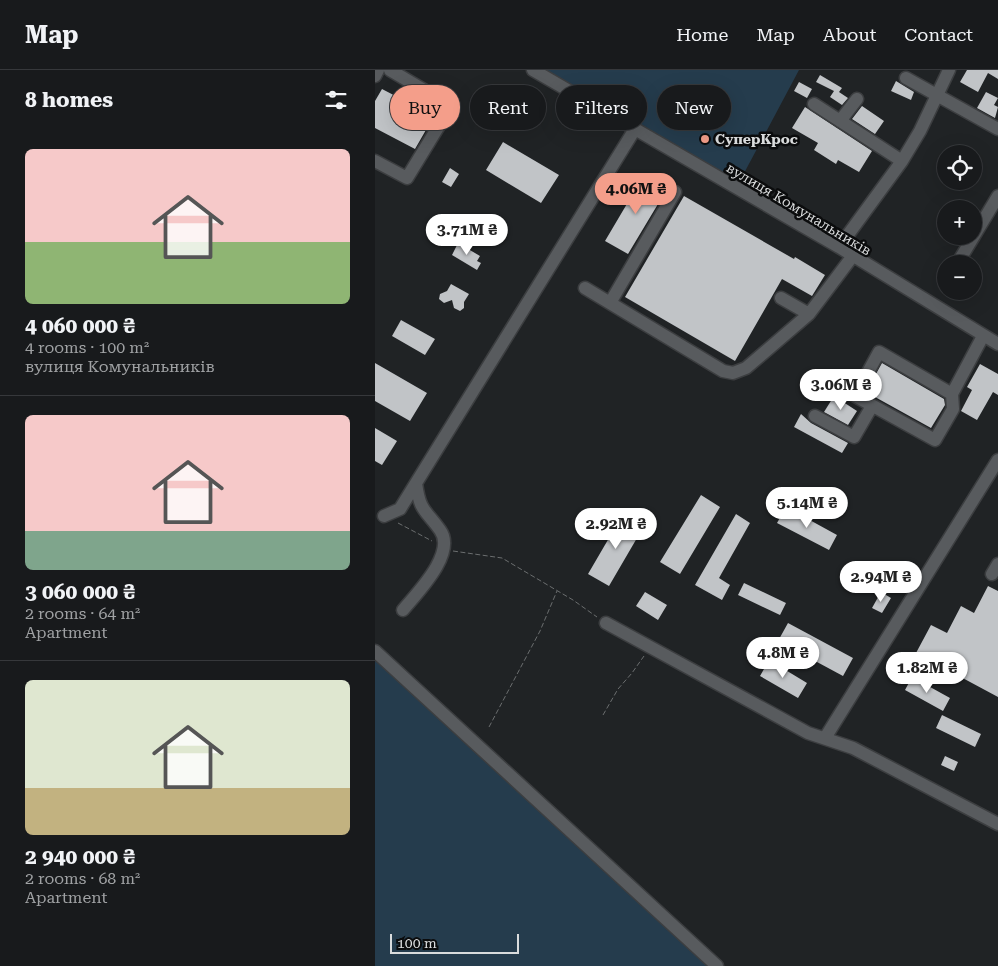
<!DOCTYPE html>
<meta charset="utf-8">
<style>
:root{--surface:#181a1c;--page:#212325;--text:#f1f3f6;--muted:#9fa1a3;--line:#36383b;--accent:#f49e8a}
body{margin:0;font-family:"Roboto Serif",serif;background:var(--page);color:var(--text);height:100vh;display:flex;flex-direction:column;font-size:19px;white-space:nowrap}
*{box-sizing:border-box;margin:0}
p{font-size:16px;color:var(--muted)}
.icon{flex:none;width:28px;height:28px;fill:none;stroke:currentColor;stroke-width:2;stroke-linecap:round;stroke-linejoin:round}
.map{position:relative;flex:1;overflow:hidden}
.details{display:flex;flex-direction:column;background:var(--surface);width:375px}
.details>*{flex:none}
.top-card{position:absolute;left:15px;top:15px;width:475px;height:45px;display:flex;gap:10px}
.controls{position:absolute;left:562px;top:75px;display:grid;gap:10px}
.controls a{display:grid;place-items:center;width:45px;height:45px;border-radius:50%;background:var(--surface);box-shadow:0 5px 20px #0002,0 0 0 1px var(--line);font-size:25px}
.scale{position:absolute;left:15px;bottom:12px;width:129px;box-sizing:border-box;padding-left:5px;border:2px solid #dadcdd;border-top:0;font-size:14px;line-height:18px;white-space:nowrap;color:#dadcdd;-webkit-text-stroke:4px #0b0c0d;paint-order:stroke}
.price{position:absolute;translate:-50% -42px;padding:0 11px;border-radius:18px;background:#fff;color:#222;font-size:16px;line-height:32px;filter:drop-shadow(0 1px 2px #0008)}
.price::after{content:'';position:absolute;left:50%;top:30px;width:15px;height:11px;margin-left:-8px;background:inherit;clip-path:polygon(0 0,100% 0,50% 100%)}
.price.selected{background:var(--accent);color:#111}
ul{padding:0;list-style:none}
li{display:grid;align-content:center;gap:10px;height:265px;padding:0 25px}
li+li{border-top:1px solid var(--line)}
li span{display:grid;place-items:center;height:155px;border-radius:8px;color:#555}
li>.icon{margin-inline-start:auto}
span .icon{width:90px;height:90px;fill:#fffc;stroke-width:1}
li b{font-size:21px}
h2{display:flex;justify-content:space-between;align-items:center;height:60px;padding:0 25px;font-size:21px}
.chip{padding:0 18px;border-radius:22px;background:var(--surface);box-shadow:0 5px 20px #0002,0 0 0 1px var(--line);font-size:18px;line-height:45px}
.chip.selected{background:var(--accent);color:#111}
header{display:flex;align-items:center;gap:30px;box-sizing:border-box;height:70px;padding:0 25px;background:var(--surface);border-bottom:1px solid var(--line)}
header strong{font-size:24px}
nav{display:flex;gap:28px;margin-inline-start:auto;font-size:18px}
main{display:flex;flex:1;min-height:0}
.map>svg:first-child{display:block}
.green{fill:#253c4d}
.building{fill:#c1c4c7}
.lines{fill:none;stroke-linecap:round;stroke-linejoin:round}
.minor-casing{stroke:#3c3e40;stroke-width:15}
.path{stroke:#6b6e6f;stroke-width:1;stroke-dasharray:5 2.5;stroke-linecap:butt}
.minor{stroke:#585b5e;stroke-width:12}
.poi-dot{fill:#f49e8a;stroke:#0b0c0d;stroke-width:2}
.labels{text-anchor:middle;stroke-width:5;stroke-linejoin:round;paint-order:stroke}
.poi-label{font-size:14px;font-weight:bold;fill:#dadcdd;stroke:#0b0c0d;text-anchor:start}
.street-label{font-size:14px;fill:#dadcdd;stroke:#0b0c0d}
</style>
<header>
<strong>Map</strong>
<nav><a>Home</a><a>Map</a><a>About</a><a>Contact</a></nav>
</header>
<main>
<section class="details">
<h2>8 homes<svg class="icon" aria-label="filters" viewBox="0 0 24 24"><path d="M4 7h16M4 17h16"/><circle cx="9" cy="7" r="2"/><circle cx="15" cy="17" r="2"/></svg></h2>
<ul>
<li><span style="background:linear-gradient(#f6c9c9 60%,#8fb573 0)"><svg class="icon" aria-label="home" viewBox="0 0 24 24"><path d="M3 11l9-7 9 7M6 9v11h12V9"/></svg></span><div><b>4 060 000 ₴</b><p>4 rooms · 100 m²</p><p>вулиця Комунальників</p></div></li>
<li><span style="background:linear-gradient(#f6c9c9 75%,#7fa58c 0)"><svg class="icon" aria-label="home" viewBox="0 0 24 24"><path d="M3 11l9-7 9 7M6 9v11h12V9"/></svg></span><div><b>3 060 000 ₴</b><p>2 rooms · 64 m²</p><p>Apartment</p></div></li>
<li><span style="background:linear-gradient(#dfe7d0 70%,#c2b280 0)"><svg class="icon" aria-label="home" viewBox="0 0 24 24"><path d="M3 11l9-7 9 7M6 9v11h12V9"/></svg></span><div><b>2 940 000 ₴</b><p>2 rooms · 68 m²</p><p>Apartment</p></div></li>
</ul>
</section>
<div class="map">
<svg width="623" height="896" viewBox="0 0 623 896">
<rect width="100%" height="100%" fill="#202325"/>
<!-- green -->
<path class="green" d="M155 0H424L360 120Z
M0 576 347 896H0Z"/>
<!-- building -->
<path class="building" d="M592 0H623V9L613 3 603 22 585 12Z
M445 5 467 18 464 22 473 28 467 35 455 27 459 21 441 12Z
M521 11 539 22 536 30 516 21Z
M424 12 437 19 432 28 419 21Z
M7 19 59 46 40 79 0 58V31Z
M611 22 623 28 619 35 623 37 620 48 602 38Z
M487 36 509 51 500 64 477 49Z
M430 37 497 81 484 102 463 90 461 94 439 80 443 73 417 58Z
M128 72 184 105 166 133 111 100Z
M75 98 84 104 76 117 67 112Z
M269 105 292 119 253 184 230 171Z
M309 126 419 189 420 187 450 205 437 226 407 209 360 291 250 227Z
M83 173 105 186 102 191 106 193 102 200 77 185Z
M76 214 94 224 89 232V238L85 241 79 238 77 230 69 233 64 229 65 224 72 221Z
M26 250 60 269 50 285 17 266Z
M0 293 52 323 35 351 0 331Z
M507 293 569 329 570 335 556 358 491 322Z
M605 294 623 304V325L618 322 602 350 586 341 597 320 592 317Z
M459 326 482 341 473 355 449 342Z
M426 344 436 353 473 373 467 383 419 357Z
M0 358 22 371 7 395 0 391Z
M326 425 345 437 305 504 285 492Z
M411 437 462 465 454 480 402 453Z
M248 444 269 456 234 516 213 504Z
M361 444 375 453 344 508 355 515 347 530 320 515Z
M369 513 411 533 405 545 363 525Z
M613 516 623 521V627L541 583 556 555 572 563 586 536 599 543Z
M270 522 292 535 283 550 261 536Z
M506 522 516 528 507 543 497 538Z
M413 553 478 588 468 606 403 571Z
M394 590 432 613 423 628 385 606Z
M537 607 575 628 568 641 530 620Z
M567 645 606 664 600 677 561 658Z
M570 686 583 692 579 701 566 695Z"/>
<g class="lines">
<!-- minor casing -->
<g class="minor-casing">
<path id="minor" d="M158 0 464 177 623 274
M0 6 3 0
M531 8 623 59
M439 34 527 91
M465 51 482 29
M0 91 32 108 76 36 15 0
M599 166 623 126
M464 177 527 91 545 61 574 0
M582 194 599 166
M210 218 348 301 358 303 371 298 434 244
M406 228 434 244 477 187
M235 233 300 122
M577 324 578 339 560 370 480 326 504 282 577 324 608 266
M440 346 479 367 497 336
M9 446 25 439 260 59
M617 504 623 494
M28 540C42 523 82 483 65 460 50 439 45 442 41 413
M231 553 433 663 478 678 623 754
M0 581 342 896
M450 668 623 390"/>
</g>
<!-- path -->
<path class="path" d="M23 453 57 471
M78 481 127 488 198 530 222 547
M228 645 243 619 257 603 269 586
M114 657 165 561 182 521"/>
<!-- minor -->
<use href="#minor" class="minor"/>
</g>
<!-- markers -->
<circle class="poi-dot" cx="330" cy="69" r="5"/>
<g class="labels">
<!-- poi labels -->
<g class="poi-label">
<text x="340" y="74">СуперКрос</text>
</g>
<!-- street labels -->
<g class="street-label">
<text transform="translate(424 139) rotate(31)" y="5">вулиця Комунальників</text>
</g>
</g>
</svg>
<div class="controls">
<a><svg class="icon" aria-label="locate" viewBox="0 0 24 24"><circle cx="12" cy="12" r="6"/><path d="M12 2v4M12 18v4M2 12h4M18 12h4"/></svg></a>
<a>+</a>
<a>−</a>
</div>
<div class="scale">100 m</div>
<b class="price selected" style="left:261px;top:145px">4.06M ₴</b>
<b class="price" style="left:92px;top:186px">3.71M ₴</b>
<b class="price" style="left:466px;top:341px">3.06M ₴</b>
<b class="price" style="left:432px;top:459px">5.14M ₴</b>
<b class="price" style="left:241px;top:480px">2.92M ₴</b>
<b class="price" style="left:506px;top:533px">2.94M ₴</b>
<b class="price" style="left:408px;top:609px">4.8M ₴</b>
<b class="price" style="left:552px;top:624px">1.82M ₴</b>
<div class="top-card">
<a class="chip selected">Buy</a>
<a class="chip">Rent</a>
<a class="chip">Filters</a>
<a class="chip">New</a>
</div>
</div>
</main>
